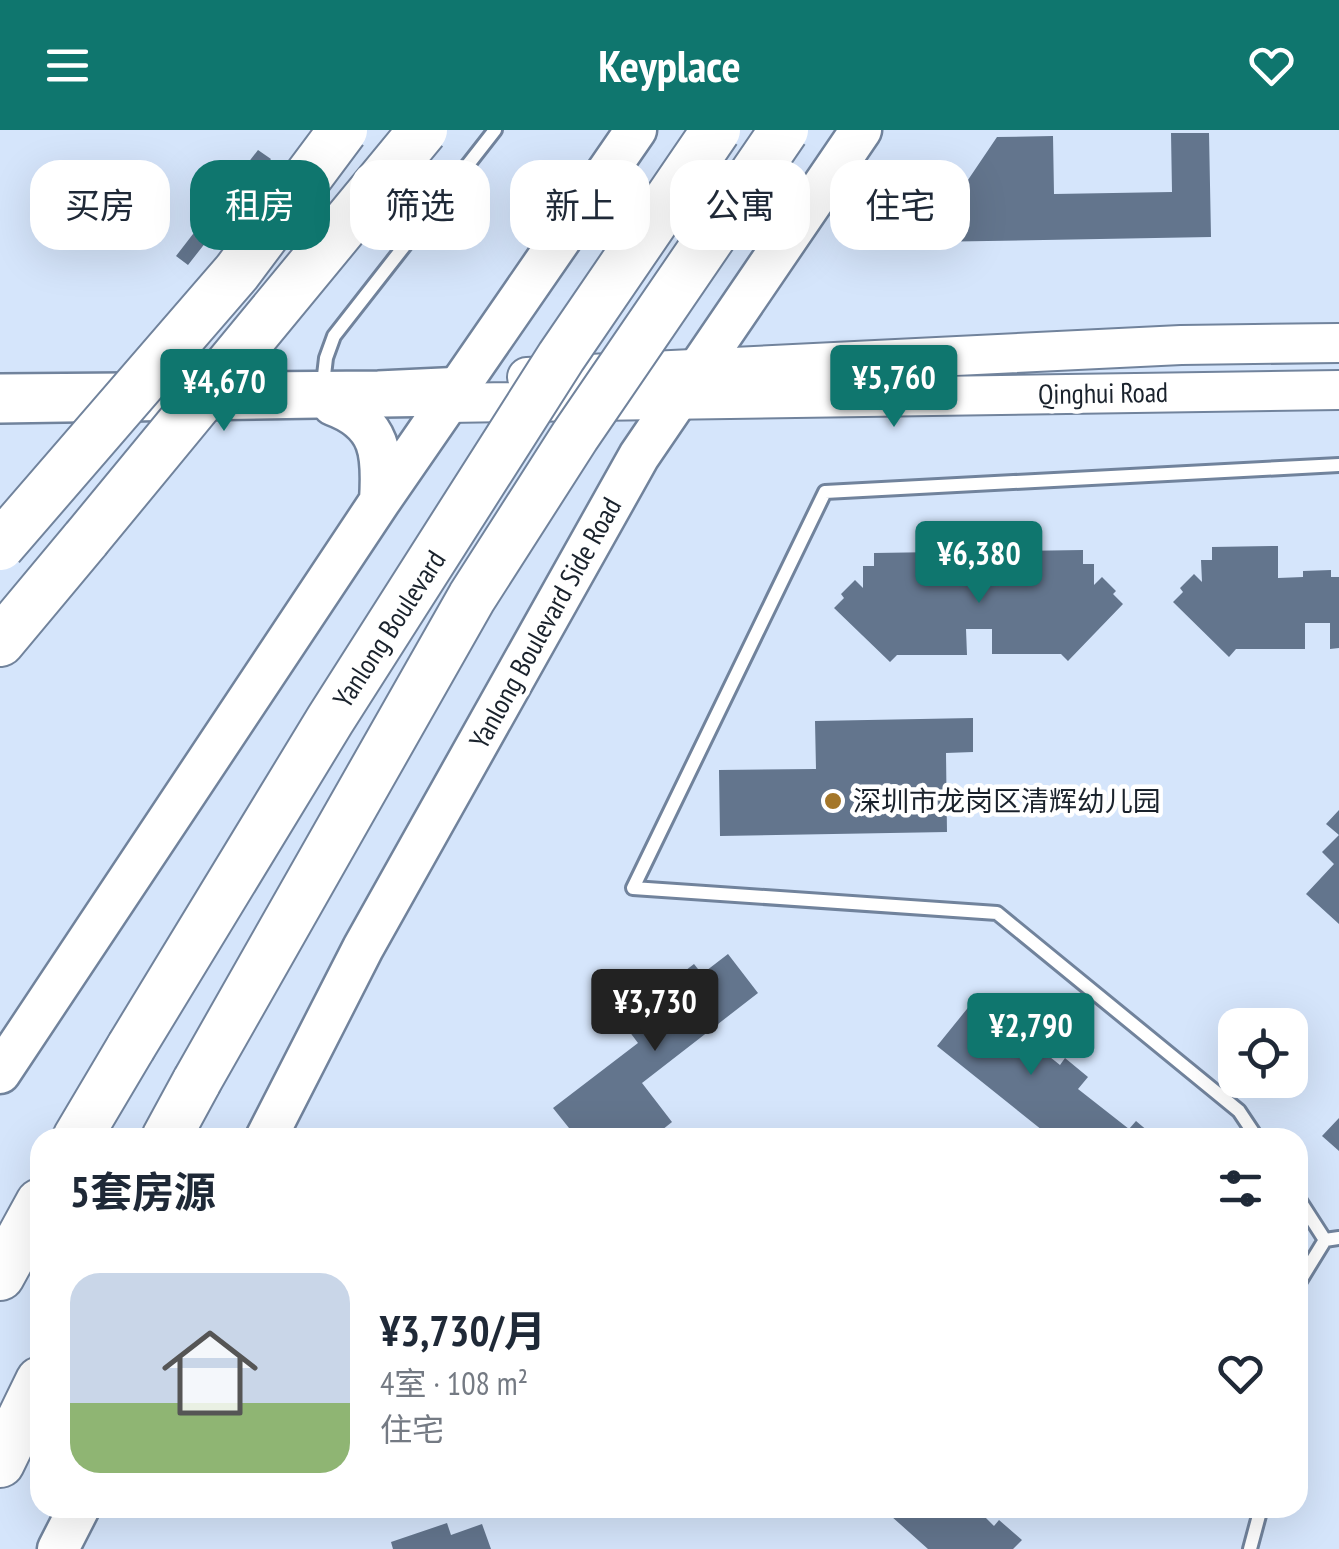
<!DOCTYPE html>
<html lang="zh">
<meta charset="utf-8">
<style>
:root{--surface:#fff;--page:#f2f2f3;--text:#1f2937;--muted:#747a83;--accent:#0f766e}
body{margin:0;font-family:"PT Sans Narrow","Noto Sans SC",sans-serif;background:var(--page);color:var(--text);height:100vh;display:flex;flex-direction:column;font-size:38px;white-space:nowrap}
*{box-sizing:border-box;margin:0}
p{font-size:32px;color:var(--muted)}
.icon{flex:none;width:55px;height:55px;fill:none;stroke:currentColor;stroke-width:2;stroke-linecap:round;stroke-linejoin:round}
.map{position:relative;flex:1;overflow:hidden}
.drawer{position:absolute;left:30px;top:998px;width:1278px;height:390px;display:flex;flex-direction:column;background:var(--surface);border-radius:30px;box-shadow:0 10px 40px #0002}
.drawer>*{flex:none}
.hud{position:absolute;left:30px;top:30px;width:1280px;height:90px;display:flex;gap:20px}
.buttons{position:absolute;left:1218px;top:878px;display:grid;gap:20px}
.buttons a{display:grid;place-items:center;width:90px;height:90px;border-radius:20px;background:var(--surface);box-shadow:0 10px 40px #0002;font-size:50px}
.price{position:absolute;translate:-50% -85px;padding:0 22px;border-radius:10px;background:var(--accent);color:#fff;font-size:32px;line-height:65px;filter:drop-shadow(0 2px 5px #0008)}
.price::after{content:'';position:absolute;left:50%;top:60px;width:30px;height:22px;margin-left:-15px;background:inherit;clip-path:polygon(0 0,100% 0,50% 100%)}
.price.active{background:#222;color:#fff}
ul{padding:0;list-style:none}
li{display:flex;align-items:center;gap:30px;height:250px;padding:0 40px}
li span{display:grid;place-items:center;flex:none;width:280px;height:200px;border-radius:30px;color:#555}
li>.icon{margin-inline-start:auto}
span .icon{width:120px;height:120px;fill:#fffc;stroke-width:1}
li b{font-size:42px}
h2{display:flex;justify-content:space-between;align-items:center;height:120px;padding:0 40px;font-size:42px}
.pill{padding:0 35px;border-radius:30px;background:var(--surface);box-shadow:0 10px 40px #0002;font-size:35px;line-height:90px}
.pill.active{background:var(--accent);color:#fff}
header{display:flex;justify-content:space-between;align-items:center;height:130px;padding:0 40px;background:var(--accent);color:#fff;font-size:45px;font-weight:700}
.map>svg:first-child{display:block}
.building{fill:#63758d}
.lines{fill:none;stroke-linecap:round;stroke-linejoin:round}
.lane-casing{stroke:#71839c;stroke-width:18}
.street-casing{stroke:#71839c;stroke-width:30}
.secondary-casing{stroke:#71839c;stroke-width:42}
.primary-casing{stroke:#71839c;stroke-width:45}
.highway-casing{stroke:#71839c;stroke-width:52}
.lane{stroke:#fff;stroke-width:12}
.street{stroke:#fff;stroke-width:25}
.secondary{stroke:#fff;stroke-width:38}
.primary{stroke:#fff;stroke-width:40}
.highway{stroke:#fff;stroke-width:48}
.highway-bridge-casing{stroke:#71839c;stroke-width:52;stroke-linecap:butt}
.highway-bridge{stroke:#fff;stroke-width:48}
.poi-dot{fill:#a47629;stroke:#fff;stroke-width:4}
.labels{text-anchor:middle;stroke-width:9;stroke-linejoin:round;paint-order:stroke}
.street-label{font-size:28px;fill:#1a222c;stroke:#fff}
.poi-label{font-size:28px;fill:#1a222c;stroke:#fff;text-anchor:start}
</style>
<header><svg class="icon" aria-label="menu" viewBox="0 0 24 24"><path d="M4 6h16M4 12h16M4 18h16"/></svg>Keyplace<svg class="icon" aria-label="heart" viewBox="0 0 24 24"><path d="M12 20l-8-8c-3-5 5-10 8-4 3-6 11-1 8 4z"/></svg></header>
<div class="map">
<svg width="1339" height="1419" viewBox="0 0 1339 1419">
<rect width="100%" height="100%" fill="#d5e5fb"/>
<!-- building -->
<path class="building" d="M1171 3H1209L1211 107 926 112 997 7 1053 6 1054 64 1172 62Z
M258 20 271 29 188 135 176 126Z
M1278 416V448L1303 447V441L1331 440V447H1339V518L1330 519V493H1305V519H1236L1229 527 1173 472 1183 462 1180 458 1194 444 1202 452 1201 430H1212V417Z
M1083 420V434H1094V455L1102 447 1116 461 1113 464 1123 474 1068 531 1061 524H992V499H966L967 525H897L890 532 834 478 844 468 841 464 855 450 863 458V436H874V423L939 422 940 453H965V446H993V453H1017V421Z
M973 588V622L946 623 947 702 720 706 719 640 816 639 815 591Z
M1339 680V794L1306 764 1334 734 1322 722 1339 705 1326 694Z
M728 824 758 863 642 953 672 992 652 1008H577L553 978 638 913 629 901 655 880 647 870 694 834 702 844Z
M971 874 991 890 1001 878 1024 896 1019 902 1034 913 1039 907 1051 916 1045 923 1060 935 1065 928 1088 947 1078 959 1129 999 1136 991 1155 1007 1159 1002 1166 1008H1052L937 916Z
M1339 988V1021L1322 1006Z
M882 1378H986L981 1383 994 1396 999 1390 1022 1410 1013 1419H928Z
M447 1393 451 1405 482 1394 491 1419H393L391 1412Z"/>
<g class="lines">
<!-- lane casing -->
<g class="lane-casing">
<path id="lane" d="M323 254 326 228 334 206 495 0
M1257 1008 1239 981 997 783 633 758 825 362 1339 335
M1298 1068 1325 1110 1339 1108
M1298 1154 1325 1110
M1250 1419 1261 1378"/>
</g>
<!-- street casing -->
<g class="street-casing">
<path id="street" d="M0 257 378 254 464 250
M0 280 448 273"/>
</g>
<!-- secondary casing -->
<g class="secondary-casing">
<path id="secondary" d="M527 247 1181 215 1339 213
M448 273 1339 260"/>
</g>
<!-- primary casing -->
<g class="primary-casing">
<path id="primary" d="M333 275C382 293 383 325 380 371
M0 943 380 371 636 0
M266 1008 363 818 639 326 861 0
M58 1419 79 1378"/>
</g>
<!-- highway casing -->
<g class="highway-casing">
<path id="highway" d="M0 512 86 409
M77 1008 131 917
M166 1008 197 951
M0 1146 40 1073
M0 1333 40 1251"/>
</g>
<!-- lane -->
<use href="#lane" class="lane"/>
<!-- street -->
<use href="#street" class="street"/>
<!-- secondary -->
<use href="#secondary" class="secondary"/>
<!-- primary -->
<use href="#primary" class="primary"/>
<!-- highway -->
<use href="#highway" class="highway"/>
<!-- highway-bridge casing -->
<g class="highway-bridge-casing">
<path id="highway-bridge" d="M86 409 423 0
M0 416 237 142 343 0
M131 917 330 590 561 227 716 0
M197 951 472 467 575 306 784 0"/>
</g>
<!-- highway-bridge -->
<use href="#highway-bridge" class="highway-bridge"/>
</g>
<!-- markers -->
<circle class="poi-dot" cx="833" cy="671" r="10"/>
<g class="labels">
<!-- street labels -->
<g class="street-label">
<text transform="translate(1103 263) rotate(-1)" y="10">Qinghui Road</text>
<text transform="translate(545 493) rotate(-61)" y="10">Yanlong Boulevard Side Road</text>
<text transform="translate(389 499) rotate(-57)" y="10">Yanlong Boulevard</text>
</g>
<!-- poi labels -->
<g class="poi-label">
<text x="853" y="681">深圳市龙岗区清辉幼儿园</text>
</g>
</g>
</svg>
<div class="buttons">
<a><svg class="icon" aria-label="locate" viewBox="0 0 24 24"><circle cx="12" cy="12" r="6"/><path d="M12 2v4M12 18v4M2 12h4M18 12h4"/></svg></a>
</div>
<b class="price" style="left:894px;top:300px">¥5,760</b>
<b class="price" style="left:224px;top:304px">¥4,670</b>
<b class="price" style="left:979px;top:476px">¥6,380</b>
<b class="price active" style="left:655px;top:924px">¥3,730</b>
<b class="price" style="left:1031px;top:948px">¥2,790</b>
<div class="hud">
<a class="pill">买房</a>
<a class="pill active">租房</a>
<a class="pill">筛选</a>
<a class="pill">新上</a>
<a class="pill">公寓</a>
<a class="pill">住宅</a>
</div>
<section class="drawer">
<h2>5套房源<svg class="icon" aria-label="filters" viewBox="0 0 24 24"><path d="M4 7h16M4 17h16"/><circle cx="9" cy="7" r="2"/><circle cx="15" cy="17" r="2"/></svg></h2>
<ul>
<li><span style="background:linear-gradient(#c9d6e8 65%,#8fb573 0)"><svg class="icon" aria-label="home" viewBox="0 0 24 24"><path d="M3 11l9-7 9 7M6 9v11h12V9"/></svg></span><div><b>¥3,730/月</b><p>4室 · 108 m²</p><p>住宅</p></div><svg class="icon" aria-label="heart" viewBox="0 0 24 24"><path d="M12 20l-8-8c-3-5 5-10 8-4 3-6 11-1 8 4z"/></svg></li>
</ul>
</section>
</div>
